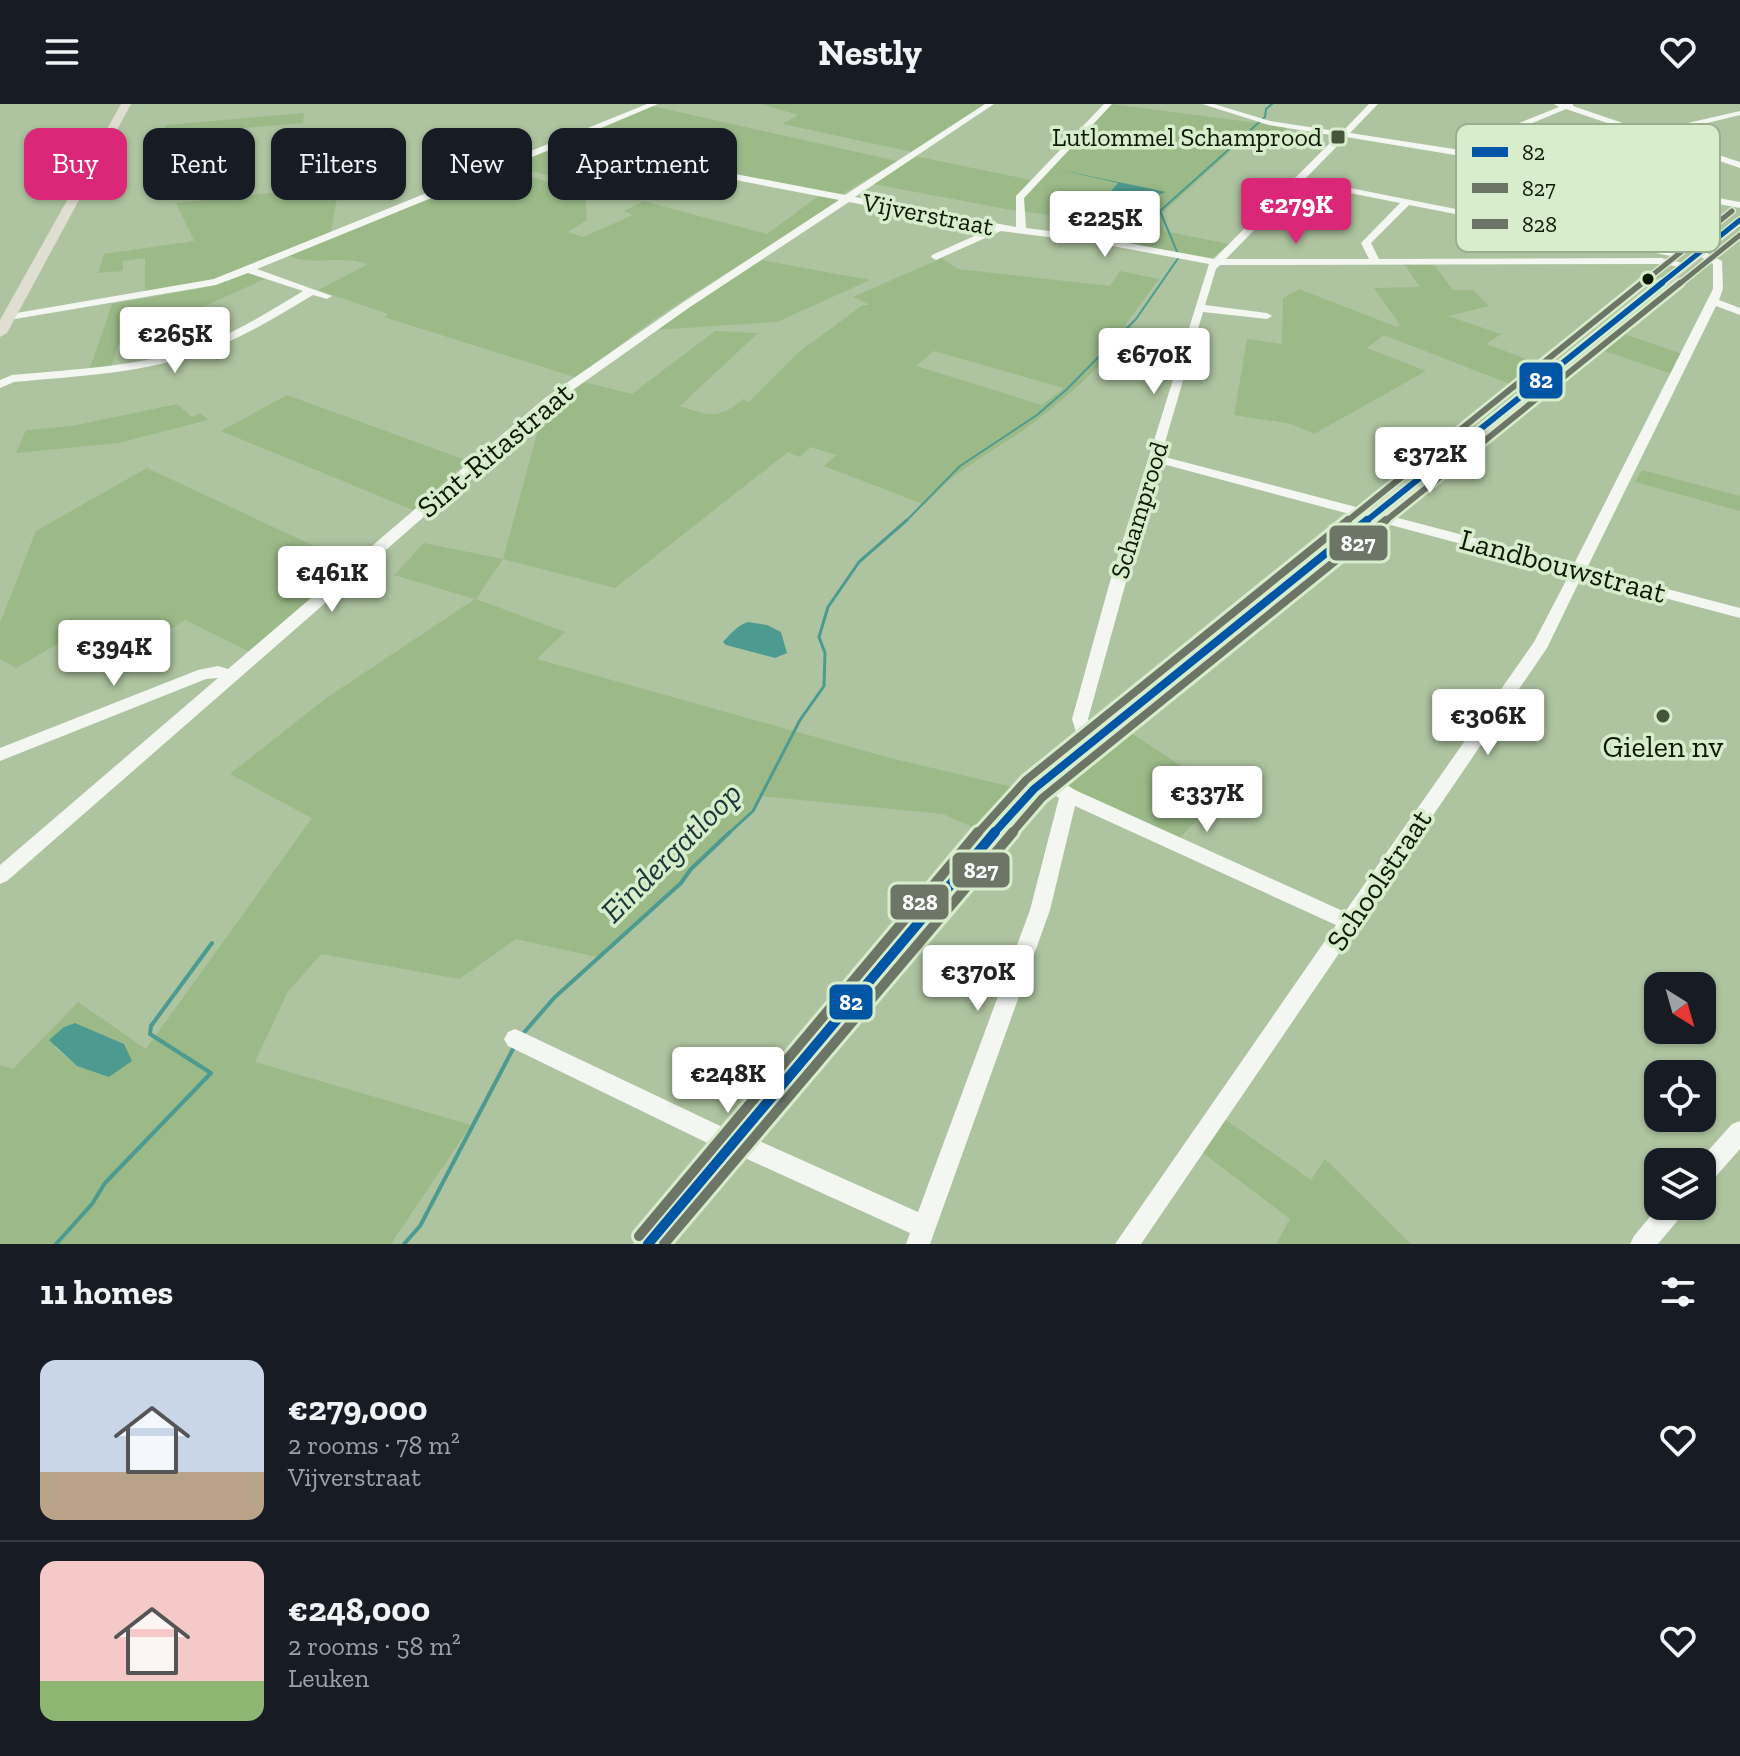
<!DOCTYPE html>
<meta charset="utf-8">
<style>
:root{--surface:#171b24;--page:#20242c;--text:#f1f3f6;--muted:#9ea1a6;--line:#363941;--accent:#db2777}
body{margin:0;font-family:"Zilla Slab",serif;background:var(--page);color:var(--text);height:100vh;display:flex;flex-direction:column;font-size:30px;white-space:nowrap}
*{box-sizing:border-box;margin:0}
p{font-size:26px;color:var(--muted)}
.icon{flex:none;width:44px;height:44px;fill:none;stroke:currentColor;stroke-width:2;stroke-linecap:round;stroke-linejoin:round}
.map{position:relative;height:1140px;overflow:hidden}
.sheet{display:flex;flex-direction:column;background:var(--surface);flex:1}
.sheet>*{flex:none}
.guide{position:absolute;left:24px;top:24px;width:800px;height:72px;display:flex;gap:16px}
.needle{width:52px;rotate:143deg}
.fabs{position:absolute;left:1644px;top:868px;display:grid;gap:16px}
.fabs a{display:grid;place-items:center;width:72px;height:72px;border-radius:16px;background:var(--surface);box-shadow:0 2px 6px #0004;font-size:40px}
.price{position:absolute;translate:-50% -68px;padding:0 18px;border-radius:8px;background:#fff;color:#222;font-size:26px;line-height:52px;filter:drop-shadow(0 2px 4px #0008)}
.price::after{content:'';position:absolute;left:50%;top:48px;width:24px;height:18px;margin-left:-12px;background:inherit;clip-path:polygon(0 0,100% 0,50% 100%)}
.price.current{background:var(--accent);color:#fff}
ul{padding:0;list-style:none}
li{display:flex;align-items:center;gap:24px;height:200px;padding:0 40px}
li+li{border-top:2px solid var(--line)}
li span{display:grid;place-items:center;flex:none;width:224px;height:160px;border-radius:16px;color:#555}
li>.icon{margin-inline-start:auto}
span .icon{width:96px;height:96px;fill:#fffc;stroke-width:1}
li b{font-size:34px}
h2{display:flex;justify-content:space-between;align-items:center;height:96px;padding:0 40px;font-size:34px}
.chip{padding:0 28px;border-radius:16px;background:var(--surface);box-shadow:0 2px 6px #0004;font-size:28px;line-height:72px}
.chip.current{background:var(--accent);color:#fff}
header{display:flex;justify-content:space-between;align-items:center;height:104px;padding:0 40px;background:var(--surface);font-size:36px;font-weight:700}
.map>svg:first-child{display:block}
.green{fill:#9bba88;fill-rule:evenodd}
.water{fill:#4d9b90}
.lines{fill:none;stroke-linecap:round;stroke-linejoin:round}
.stream-far2{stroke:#4d9b90;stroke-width:2}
.stream-far1{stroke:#4d9b90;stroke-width:3}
.stream{stroke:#4d9b90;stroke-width:4}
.minor{fill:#f3f6f1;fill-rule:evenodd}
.major{fill:#e0ded1;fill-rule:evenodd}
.bus-1-far3-casing{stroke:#d8edcc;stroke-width:8}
.bus-1-far2-casing{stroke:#d8edcc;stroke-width:11}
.bus-1-far1-casing{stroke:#d8edcc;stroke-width:14}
.bus-1-casing{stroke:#d8edcc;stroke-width:16}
.bus-2-far3-casing{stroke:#d8edcc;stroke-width:8}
.bus-2-far2-casing{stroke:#d8edcc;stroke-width:11}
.bus-2-far1-casing{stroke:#d8edcc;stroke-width:14}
.bus-2-casing{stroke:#d8edcc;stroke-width:16}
.bus-3-far3-casing{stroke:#d8edcc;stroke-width:8}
.bus-3-far2-casing{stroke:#d8edcc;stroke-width:11}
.bus-3-far1-casing{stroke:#d8edcc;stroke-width:14}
.bus-3-casing{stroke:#d8edcc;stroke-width:16}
.bus-1-far3{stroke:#0056a4;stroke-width:5}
.bus-1-far2{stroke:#0056a4;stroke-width:6}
.bus-1-far1{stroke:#0056a4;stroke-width:8}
.bus-1{stroke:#0056a4;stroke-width:10}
.bus-2-far3{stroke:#6d7567;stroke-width:5}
.bus-2-far2{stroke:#6d7567;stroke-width:6}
.bus-2-far1{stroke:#6d7567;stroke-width:8}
.bus-2{stroke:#6d7567;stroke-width:10}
.bus-3-far3{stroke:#6d7567;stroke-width:5}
.bus-3-far2{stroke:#6d7567;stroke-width:6}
.bus-3-far1{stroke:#6d7567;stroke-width:8}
.bus-3{stroke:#6d7567;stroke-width:10}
.poi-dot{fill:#445539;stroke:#d8edcc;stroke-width:3}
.bus-dot{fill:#0b1902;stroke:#d8edcc;stroke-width:3}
.labels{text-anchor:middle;stroke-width:7;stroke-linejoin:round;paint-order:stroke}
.far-poi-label{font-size:26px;fill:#0b1902;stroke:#d8edcc;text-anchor:end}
.far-street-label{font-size:26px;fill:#0b1902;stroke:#d8edcc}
.street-label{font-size:30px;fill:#0b1902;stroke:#d8edcc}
.poi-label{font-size:30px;fill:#0b1902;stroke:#d8edcc}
.water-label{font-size:32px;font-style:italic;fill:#193737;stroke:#d8edcc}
.key{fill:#d8edcc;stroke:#9aad8f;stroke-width:2}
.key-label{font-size:22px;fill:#0b1902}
.line-badge{stroke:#d8edcc;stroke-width:3}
.badge-label{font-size:22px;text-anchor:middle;font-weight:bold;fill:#fff}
</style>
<header><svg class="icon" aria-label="menu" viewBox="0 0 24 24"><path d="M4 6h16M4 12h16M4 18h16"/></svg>Nestly<svg class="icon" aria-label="heart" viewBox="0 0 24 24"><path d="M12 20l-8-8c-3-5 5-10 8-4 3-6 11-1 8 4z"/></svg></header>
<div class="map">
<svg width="1740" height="1140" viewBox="0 0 1740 1140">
<rect width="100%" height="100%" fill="#aec4a0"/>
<!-- green -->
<path class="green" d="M761 0H986L912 48 783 20 798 11Z
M1112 0 1287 23 1278 33 1254 26 1162 109 1164 127 1229 140 1212 154 1127 140 1137 124 1022 107 1023 94Z
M652 2 897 57 842 90 568 40 567 36Z
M304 9 303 19 162 31 166 21Z
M557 41 642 56 614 74 607 72 585 81 509 61Z
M914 52 1031 76 1016 95 1017 107 873 80Z
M500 65 585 87 587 116 568 128 583 133 633 111 624 107 643 97 767 130 820 91 840 96C756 157 656 202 581 275L384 213 388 210 318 186 368 160C336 150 317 163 285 151Z
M339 82 331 128 207 177 145 189V154L123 157V167L98 169 104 150 194 137 176 99Z
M942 154 958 165 1110 182 1120 167 1159 175 1125 221 1134 224 1131 228C1098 265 1063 298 1022 327 984 353 956 365 925 401L824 362 836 351 811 343 799 353 788 348 615 484 503 455 476 495 565 528 537 555 890 654 1021 685 983 728 943 710 759 692C744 727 703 747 681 779L597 853 516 835 459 875 321 850 287 889 255 958 471 1021 391 1140H0V961L13 965 78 898 146 945 312 714 230 670 325 595 475 495 394 471 424 439 503 455 539 322 547 305 584 278 632 290 715 227 758 229 680 302C710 312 718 316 743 295L749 298 800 247 863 201H870L853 193ZM934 247 1063 284V285L1042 301 916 262ZM75 919 124 940 109 972 77 962 54 943Z
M761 156 870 176 777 218 655 226Z
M1404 160 1434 161 1453 186H1473L1489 202 1448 212 1501 230 1486 240 1547 263 1520 284 1384 231 1367 244 1426 267 1314 330 1292 320 1234 311 1247 235 1282 240 1283 194 1299 185 1397 223 1400 221 1374 184 1420 183Z
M247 168 267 174 147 228 144 237 118 241 112 261 90 264 112 200 203 184Z
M1613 226 1682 250 1672 270 1593 243Z
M287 291 468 357 413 406 221 327Z
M177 300 192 313 200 309 208 316 118 339 16 349 26 326 72 322Z
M147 364 355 461 252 549 185 516 115 562 64 536 16 564 0 555V519L36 427Z
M1642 366 1740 392V407L1635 378Z
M1122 623 1224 690 1178 735 1074 687 1062 674Z
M1222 1013 1311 1076 1325 1055 1411 1140H1276L1290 1115 1199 1046Z"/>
<!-- water -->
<path class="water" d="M1056 65 1166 88 1161 90 1148 89 1136 101 1120 99 1107 92 1118 79Z
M748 518 767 521 781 528 787 549 775 554 726 541 723 538C730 530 738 521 748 518Z
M75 919 124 940 132 957 109 973 77 962 49 936 64 923Z"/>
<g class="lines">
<!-- stream-far2 -->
<path class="stream-far2" d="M1178 150 1160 107 1265 13 1266 5 1272 0
M905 418 960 362 1037 311 1066 286 1136 215 1179 153"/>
<!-- stream-far1 -->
<path class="stream-far1" d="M728 730 753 707 800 616 824 582 825 549 819 533 828 503 859 458 907 416"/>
<!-- stream -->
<path class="stream" d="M521 932 554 894 681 779 691 765 730 728
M56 1140 92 1100 105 1079 211 969 150 930 151 922 212 839
M404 1140 420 1122 514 943"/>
<!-- minor -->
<path class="minor" d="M647 0H658L568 38 845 91 985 0H994L855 93 1016 123V92L1104 0H1112L1024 94 1026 124 1096 133 1214 155 1337 32 1269 21 1202 0H1214L1270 17 1342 28 1369 0H1378L1350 29 1454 45 1559 3 1554 0H1573V2L1649 28 1740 7V11L1658 31 1740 58V64L1566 5 1465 47 1740 98V104L1455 51 1346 33 1305 75 1681 150 1676 153 1409 101 1371 139 1379 155 1661 154 1687 160V164L1661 160 1220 161 1216 165 1205 201 1267 209 1272 212 1267 215 1203 208 1161 352 1574 460 1713 185V160L1694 149 1703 147 1722 157 1723 185 1719 196 1740 204V211L1716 202 1587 464 1740 504V514L1582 472 1547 544 1141 1140H1115L1336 821 1075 702 1050 806 930 1140H906L910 1129 745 1054 724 1047 508 942 504 935 508 928 515 925 522 928 735 1029 755 1035 918 1108 1030 806 1059 694 1039 681 1036 676 1039 671H1051L1075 686 1345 808 1534 538 1570 469 1159 359 1088 615 1090 621 1103 635 1101 639 1095 641 1076 628 1072 615 1109 481 1209 160 1096 139 1001 127 936 156 931 153 932 151 990 125 849 98 690 203 553 300 7 777 0 780V761L218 574 206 575 0 657V644L198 566 218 562 228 565 545 294 682 199 839 96 559 42 257 165 332 192 327 195 313 191C279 211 246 232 209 246 147 269 79 272 14 278L0 284V276L12 271C75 265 140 263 200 242 237 228 270 207 303 187L248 169 216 181 9 216 4 213 5 211 214 175ZM1300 79 1400 99 1361 139 1369 155H1226Z
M1740 1017V1045L1710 1079 1702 1083V1058H1698L1732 1020Z
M1659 1102H1687L1683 1110 1658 1140H1630L1634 1132Z"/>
<!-- major -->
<path class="major" d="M121 0H131L7 229 0 233V216Z
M1740 112V122L1042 691 993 745 667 1140H633L637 1129 1026 679Z"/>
<!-- bus-1-far3 casing -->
<g class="bus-1-far3-casing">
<path id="bus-1-far3" d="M1659 181 1740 116"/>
</g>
<!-- bus-1-far2 casing -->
<g class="bus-1-far2-casing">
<path id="bus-1-far2" d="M1365 418 1662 179"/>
</g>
<!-- bus-1-far1 casing -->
<g class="bus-1-far1-casing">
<path id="bus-1-far1" d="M993 730 1034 685 1367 416"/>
</g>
<!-- bus-1 casing -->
<g class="bus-1-casing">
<path id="bus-1" d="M648 1140 995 728"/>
</g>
<!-- bus-2-far3 casing -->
<g class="bus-2-far3-casing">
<path id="bus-2-far3" d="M1678 181 1740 131"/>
</g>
<!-- bus-2-far2 casing -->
<g class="bus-2-far2-casing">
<path id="bus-2-far2" d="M1384 418 1680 179"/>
</g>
<!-- bus-2-far1 casing -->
<g class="bus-2-far1-casing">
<path id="bus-2-far1" d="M1011 730 1042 694 1386 416"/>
</g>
<!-- bus-2 casing -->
<g class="bus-2-casing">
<path id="bus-2" d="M664 1140 1013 728"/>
</g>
<!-- bus-3-far3 casing -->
<g class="bus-3-far3-casing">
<path id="bus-3-far3" d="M1640 181 1732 107"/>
</g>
<!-- bus-3-far2 casing -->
<g class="bus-3-far2-casing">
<path id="bus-3-far2" d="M1346 418 1642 179"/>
</g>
<!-- bus-3-far1 casing -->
<g class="bus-3-far1-casing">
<path id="bus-3-far1" d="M977 730 1026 676 1348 416"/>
</g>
<!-- bus-3 casing -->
<g class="bus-3-casing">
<path id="bus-3" d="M639 1132 978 728"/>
</g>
<!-- bus-1-far3 -->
<use href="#bus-1-far3" class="bus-1-far3"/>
<!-- bus-1-far2 -->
<use href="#bus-1-far2" class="bus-1-far2"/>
<!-- bus-1-far1 -->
<use href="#bus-1-far1" class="bus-1-far1"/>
<!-- bus-1 -->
<use href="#bus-1" class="bus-1"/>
<!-- bus-2-far3 -->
<use href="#bus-2-far3" class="bus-2-far3"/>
<!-- bus-2-far2 -->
<use href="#bus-2-far2" class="bus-2-far2"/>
<!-- bus-2-far1 -->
<use href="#bus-2-far1" class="bus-2-far1"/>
<!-- bus-2 -->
<use href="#bus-2" class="bus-2"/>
<!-- bus-3-far3 -->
<use href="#bus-3-far3" class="bus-3-far3"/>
<!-- bus-3-far2 -->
<use href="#bus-3-far2" class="bus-3-far2"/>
<!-- bus-3-far1 -->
<use href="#bus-3-far1" class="bus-3-far1"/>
<!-- bus-3 -->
<use href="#bus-3" class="bus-3"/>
</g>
<!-- markers -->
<g class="poi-dot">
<rect x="1330" y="25" width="16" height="16" rx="4"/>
<circle cx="1663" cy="612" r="8"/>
</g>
<circle class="bus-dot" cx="1648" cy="175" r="7"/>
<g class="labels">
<!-- far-poi labels -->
<g class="far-poi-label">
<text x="1322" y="42">Lutlommel Schamprood</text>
</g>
<!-- far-street labels -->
<g class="far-street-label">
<text transform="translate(928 110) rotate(11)" y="9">Vijverstraat</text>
<text transform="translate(1139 406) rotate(-73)" y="9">Schamprood</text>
</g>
<!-- street labels -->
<g class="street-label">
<text transform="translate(495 346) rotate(-40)" y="10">Sint-Ritastraat</text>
<text transform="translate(1563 462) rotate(15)" y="10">Landbouwstraat</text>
<text transform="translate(1379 776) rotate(-56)" y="10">Schoolstraat</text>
</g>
<!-- poi labels -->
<g class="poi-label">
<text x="1663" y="653">Gielen nv</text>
</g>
<!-- water labels -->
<g class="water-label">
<text transform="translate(671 748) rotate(-45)" y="11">Eindergatloop</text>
</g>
</g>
<!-- legend -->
<rect x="1456" y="20" width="264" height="128" rx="12" class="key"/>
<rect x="1472" y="43" width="36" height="10" fill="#0056a4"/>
<rect x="1472" y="79" width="36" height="10" fill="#6d7567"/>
<rect x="1472" y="115" width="36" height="10" fill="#6d7567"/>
<g class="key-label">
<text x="1522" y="56">82</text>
<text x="1522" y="92">827</text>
<text x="1522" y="128">828</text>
</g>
<g class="line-badge">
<rect x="1518" y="257" width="46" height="39" rx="8" fill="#0056a4"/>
<rect x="1328" y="420" width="61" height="38" rx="8" fill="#6d7567"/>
<rect x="951" y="747" width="60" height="38" rx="8" fill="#6d7567"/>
<rect x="889" y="779" width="61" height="38" rx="8" fill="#6d7567"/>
<rect x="828" y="879" width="46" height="38" rx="8" fill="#0056a4"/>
</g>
<g class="badge-label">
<text x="1541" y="284">82</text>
<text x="1358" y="447">827</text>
<text x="981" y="774">827</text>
<text x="920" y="806">828</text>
<text x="851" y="906">82</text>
</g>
</svg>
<div class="fabs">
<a><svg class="needle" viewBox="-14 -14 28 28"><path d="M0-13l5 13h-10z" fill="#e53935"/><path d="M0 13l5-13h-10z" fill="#9ea1a6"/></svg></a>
<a><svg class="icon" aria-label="locate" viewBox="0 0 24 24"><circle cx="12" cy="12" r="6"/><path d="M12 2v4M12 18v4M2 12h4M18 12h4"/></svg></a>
<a><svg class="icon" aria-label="layers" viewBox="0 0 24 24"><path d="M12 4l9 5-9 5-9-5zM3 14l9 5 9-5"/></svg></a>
</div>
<b class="price current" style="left:1296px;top:142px">€279K</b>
<b class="price" style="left:1105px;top:155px">€225K</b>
<b class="price" style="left:175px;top:271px">€265K</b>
<b class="price" style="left:1154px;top:292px">€670K</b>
<b class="price" style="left:1430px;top:391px">€372K</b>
<b class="price" style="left:332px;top:510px">€461K</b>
<b class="price" style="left:114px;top:584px">€394K</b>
<b class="price" style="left:1488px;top:653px">€306K</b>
<b class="price" style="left:1207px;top:730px">€337K</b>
<b class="price" style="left:978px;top:909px">€370K</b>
<b class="price" style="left:728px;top:1011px">€248K</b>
<div class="guide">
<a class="chip current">Buy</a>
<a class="chip">Rent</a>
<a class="chip">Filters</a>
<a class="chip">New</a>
<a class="chip">Apartment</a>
</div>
</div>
<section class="sheet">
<h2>11 homes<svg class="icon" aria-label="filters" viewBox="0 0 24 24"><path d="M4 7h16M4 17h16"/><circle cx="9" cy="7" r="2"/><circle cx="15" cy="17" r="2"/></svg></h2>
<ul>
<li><span style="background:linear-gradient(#c9d6e8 70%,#b9a48a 0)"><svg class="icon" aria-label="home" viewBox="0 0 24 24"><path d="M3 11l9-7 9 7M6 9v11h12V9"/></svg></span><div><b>€279,000</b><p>2 rooms · 78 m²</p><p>Vijverstraat</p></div><svg class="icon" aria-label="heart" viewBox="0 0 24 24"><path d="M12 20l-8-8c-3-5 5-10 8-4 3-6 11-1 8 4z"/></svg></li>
<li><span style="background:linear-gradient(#f6c9c9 75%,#8fb573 0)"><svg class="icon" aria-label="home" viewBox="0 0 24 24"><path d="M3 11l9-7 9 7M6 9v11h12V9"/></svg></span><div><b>€248,000</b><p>2 rooms · 58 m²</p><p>Leuken</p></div><svg class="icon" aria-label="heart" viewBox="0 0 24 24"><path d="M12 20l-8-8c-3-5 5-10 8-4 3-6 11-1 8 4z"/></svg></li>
</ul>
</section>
